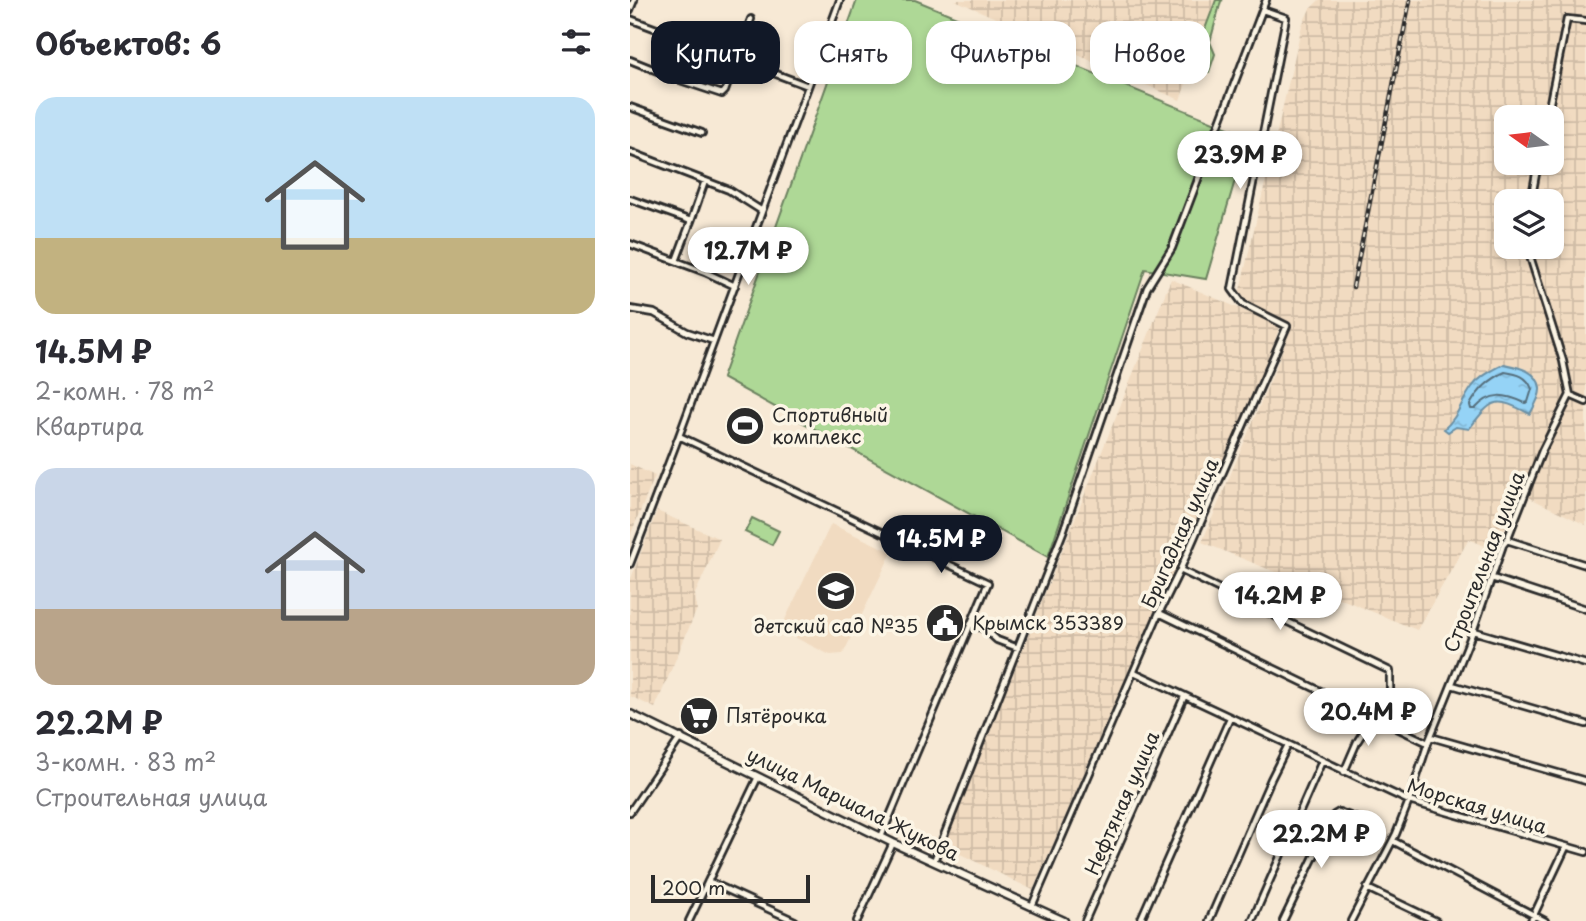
<!DOCTYPE html>
<html lang="ru">
<meta charset="utf-8">
<style>
:root{--surface:#fff;--page:#f7f7f7;--text:#2b2b33;--muted:#7c7c81;--accent:#111827}
body{margin:0;font-family:"Playpen Sans",sans-serif;background:var(--page);color:var(--text);height:100vh;display:flex;flex-direction:column;font-size:26px;white-space:nowrap}
*{box-sizing:border-box;margin:0}
p{font-size:23px;color:var(--muted)}
.icon{flex:none;width:38px;height:38px;fill:none;stroke:currentColor;stroke-width:2;stroke-linecap:round;stroke-linejoin:round}
.map{position:relative;flex:1;overflow:hidden}
.details{display:flex;flex-direction:column;background:var(--surface);width:630px}
.details>*{flex:none}
.banner{position:absolute;left:21px;top:21px;width:665px;height:63px;display:flex;gap:14px}
.needle{width:46px;rotate:284deg}
.controls{position:absolute;left:864px;top:105px;display:grid;gap:14px}
.controls a{display:grid;place-items:center;width:70px;height:70px;border-radius:14px;background:var(--surface);box-shadow:0 4px 10px #0003;font-size:35px}
.scale{position:absolute;left:21px;bottom:18px;width:159px;box-sizing:border-box;padding-left:7px;border:4px solid #2b2b2b;border-top:0;font-size:19px;line-height:24px;white-space:nowrap;color:#2b2b2b;-webkit-text-stroke:5px #fcf5e5;paint-order:stroke}
.price{position:absolute;translate:-50% -60px;padding:0 16px;border-radius:24px;background:#fff;color:#222;font-size:23px;line-height:46px;filter:drop-shadow(0 2px 4px #0008)}
.price::after{content:'';position:absolute;left:50%;top:42px;width:21px;height:16px;margin-left:-10px;background:inherit;clip-path:polygon(0 0,100% 0,50% 100%)}
.price.selected{background:var(--accent);color:#fff}
ul{padding:0;list-style:none}
li{display:grid;align-content:center;gap:14px;height:371px;padding:0 35px}
li span{display:grid;place-items:center;height:217px;border-radius:21px;color:#555}
li>.icon{margin-inline-start:auto}
span .icon{width:126px;height:126px;fill:#fffc;stroke-width:1}
li b{font-size:30px}
h2{display:flex;justify-content:space-between;align-items:center;height:84px;padding:0 35px;font-size:30px}
.pill{padding:0 24px;border-radius:21px;background:var(--surface);box-shadow:0 4px 10px #0003;font-size:24px;line-height:63px}
.pill.selected{background:var(--accent);color:#fff}
main{display:flex;flex:1;min-height:0}
.map>svg:first-child{display:block}
.built{fill:#f1dbc1}
.industrial{fill:url(#industrial-grid);fill-rule:evenodd}
.green{fill:#aed896;stroke:#6c8260;stroke-width:2}
.water{fill:url(#water-ripples);stroke:#6b90a5;stroke-width:2}
.lines{fill:none;stroke-linecap:round;stroke-linejoin:round}
.shore{stroke:#556e7c;stroke-width:2}
.minor-casing{stroke:#2b2b2b;stroke-width:10}
.secondary-casing{stroke:#2b2b2b;stroke-width:11}
.minor{stroke:#fcf5e5;stroke-width:4.5}
.secondary{stroke:#fcf5e5;stroke-width:6}
.rail-casing{stroke:#2b2b2b;stroke-width:4.5}
.rail{stroke:#fcf5e5;stroke-width:2;stroke-dasharray:5;stroke-linecap:butt}
.labels{text-anchor:middle;stroke-width:7;stroke-linejoin:round;paint-order:stroke}
.poi-label{font-size:19px;fill:#2b2b2b;stroke:#fcf5e5;text-anchor:start}
.street-label{font-size:19px;fill:#2b2b2b;stroke:#fcf5e5}
</style>
<main>
<section class="details">
<h2>Объектов: 6<svg class="icon" aria-label="filters" viewBox="0 0 24 24"><path d="M4 7h16M4 17h16"/><circle cx="9" cy="7" r="2"/><circle cx="15" cy="17" r="2"/></svg></h2>
<ul>
<li><span style="background:linear-gradient(#bfe0f5 65%,#c2b280 0)"><svg class="icon" aria-label="home" viewBox="0 0 24 24"><path d="M3 11l9-7 9 7M6 9v11h12V9"/></svg></span><div><b>14.5M ₽</b><p>2-комн. · 78 m²</p><p>Квартира</p></div></li>
<li><span style="background:linear-gradient(#c9d6e8 65%,#b9a48a 0)"><svg class="icon" aria-label="home" viewBox="0 0 24 24"><path d="M3 11l9-7 9 7M6 9v11h12V9"/></svg></span><div><b>22.2M ₽</b><p>3-комн. · 83 m²</p><p>Строительная улица</p></div></li>
</ul>
</section>
<div class="map">
<svg width="956" height="921" viewBox="0 0 956 921">
<defs>
<pattern id="industrial-grid" width="8" height="8" patternUnits="userSpaceOnUse" patternTransform="scale(1.75)"><rect width="8" height="8" fill="#f1dbc1"/><path d="M0 4h8M4 0v8" fill="none" stroke="#cfbca6"/></pattern>
<pattern id="water-ripples" width="26" height="14" patternUnits="userSpaceOnUse" patternTransform="scale(1.75)"><rect width="26" height="14" fill="#95d3f6"/><path d="M2 4q2-2 4 0t4 0M15 11q2-2 4 0t4 0" fill="none" stroke="#81b5d3"/></pattern>
</defs>
<rect width="100%" height="100%" fill="#f7e9d5"/>
<filter id="ink" filterUnits="userSpaceOnUse"><feTurbulence type="fractalNoise" baseFrequency=".0143" numOctaves="2"/><feDisplacementMap in="SourceGraphic" scale="14" xChannelSelector="R" yChannelSelector="G"/><feConvolveMatrix kernelMatrix="1 2 1 2 8 2 1 2 1" color-interpolation-filters="sRGB"/></filter>
<g filter="url(#ink)">
<!-- built -->
<path class="built" d="M201 524 262 552 213 654 200 655 150 630Z"/>
<!-- industrial -->
<path class="industrial" d="M325 0H587L550 100Z
M689 0H956V525L900 498 888 490 866 551 839 539 787 630 572 542 646 367 662 325 621 307 609 294 672 25 680 9ZM877 117H922V163H877ZM877 201H922V247H877Z
M541 279 650 326 632 376 512 640 403 890 314 846Z
M0 464 25 476 0 536Z
M27 511 90 539 65 594 67 609 25 708 0 696V581Z"/>
<!-- green -->
<path class="green" d="M227 0H285L618 136 576 279 515 269 418 557 92 378Z
M586 0H593L591 1 580 42 585 54 579 72 571 70 577 53 573 50 561 79V66Z
M122 518 149 531 142 545 115 532Z"/>
<!-- water -->
<path class="water" d="M874 364C887 367 908 370 910 388 911 396 904 407 900 414 865 396 863 398 839 429L826 427 818 432 814 429C828 417 831 402 842 387 850 376 862 371 874 364Z"/>
<g class="lines">
<!-- shore -->
<path class="shore" d="M875 372C888 374 897 376 902 389L898 402 895 403C875 394 861 391 845 409H841L840 405C849 389 859 380 875 372Z"/>
<!-- minor casing -->
<g class="minor-casing">
<path id="minor" d="M0 10 4 0
M0 19 178 86
M0 60 50 80 92 94 95 91 121 19
M0 107 72 133
M917 117 937 19 956 21
M0 152 99 190 132 211
M0 199 61 221 46 261
M901 201 908 163
M61 221 75 181
M0 244 75 272 105 286
M0 309 24 313 57 332 84 341
M940 395 956 402
M49 436 358 583 251 837
M877 540 956 565
M0 564 49 436 210 0
M550 570 760 671V689L771 729
M862 578 956 609
M529 613 798 743
M341 624 355 629 367 640 388 648
M843 631 956 664
M504 672 779 801 956 852
M822 685 956 724
M801 737 956 781
M714 772 727 742 743 716
M0 812 51 737
M763 841 915 921
M304 861 433 532 517 288 542 248 636 0
M78 881 165 921
M737 888 806 921
M402 906 529 613 550 570 657 326 613 304 602 289 656 18 633 10
M59 921 128 777
M227 921 263 843
M455 921 554 697
M510 921 600 718
M579 921 641 779 658 745
M622 921 692 761
M653 921 704 815 709 812 730 820
M721 921 766 834 779 801 798 743 843 631 873 545 877 540 912 451 940 395 933 361 897 247
M901 921 936 847"/>
</g>
<!-- secondary casing -->
<g class="secondary-casing">
<path id="secondary" d="M0 714 263 843 434 921"/>
</g>
<!-- minor -->
<use href="#minor" class="minor"/>
<!-- secondary -->
<use href="#secondary" class="secondary"/>
<!-- rail casing -->
<g class="rail-casing">
<path id="rail" d="M723 287 780 0"/>
</g>
<!-- rail -->
<use href="#rail" class="rail"/>
</g>
</g>
<!-- icons -->
<defs>
<g id="stadium-disc" transform="scale(2.0125)"><circle r="9.5" fill="#2b2b2b" stroke="#fcf5e5"/><path d="M0-5a6.5 5 0 1 0 0 10a6.5 5 0 1 0 0-10ZM-3.5-1.8h7v3.6h-7Z" fill="#fff"/></g>
<g id="school-disc" transform="scale(2.0125)"><circle r="9.5" fill="#2b2b2b" stroke="#fcf5e5"/><path d="M0-5L7-2L0 1L-7-2ZM-4 1L0 2.5L4 1V4Q0 6-4 4Z" fill="#fff"/></g>
<g id="civic-disc" transform="scale(2.0125)"><circle r="9.5" fill="#2b2b2b" stroke="#fcf5e5"/><path d="M-.6-6.5H3V-4.5H.6V-3L4-1V1h2V6H-6V1h2V-1L-.6-3ZM-1.2 2.5V6h2.4V2.5Z" fill="#fff"/></g>
<g id="supermarket-disc" transform="scale(2.0125)"><circle r="9.5" fill="#2b2b2b" stroke="#fcf5e5"/><path d="M-6-5.5h2.5l.6 2H6L4.5 2H-2.5L-4.4-4H-6ZM-1.5 3.2a1.3 1.3 0 1 0 .1 0ZM3 3.2a1.3 1.3 0 1 0 .1 0Z" fill="#fff"/></g>
</defs>
<g fill-rule="evenodd">
<use href="#stadium-disc" x="115" y="426"/>
<use href="#school-disc" x="206" y="591"/>
<use href="#civic-disc" x="315" y="623"/>
<use href="#supermarket-disc" x="69" y="716"/>
</g>
<g class="labels">
<!-- poi labels -->
<g class="poi-label">
<text x="142" y="422">Спортивный<tspan x="142" dy="22">комплекс</tspan></text>
<text x="342" y="630">Крымск 353389</text>
<text x="206" y="633" text-anchor="middle">детский сад №35</text>
<text x="96" y="723">Пятёрочка</text>
</g>
<!-- street labels -->
<g class="street-label">
<text transform="translate(550 533) rotate(-66)" y="7">Бригадная улица</text>
<text transform="translate(854 562) rotate(-69)" y="7">Строительная улица</text>
<text transform="translate(492 803) rotate(-66)" y="7">Нефтяная улица</text>
<text transform="translate(223 804) rotate(26)" y="7">улица Маршала Жукова</text>
<text transform="translate(847 806) rotate(17)" y="7">Морская улица</text>
</g>
</g>
</svg>
<div class="controls">
<a><svg class="needle" viewBox="-14 -14 28 28"><path d="M0-13l5 13h-10z" fill="#e53935"/><path d="M0 13l5-13h-10z" fill="#7c7c81"/></svg></a>
<a><svg class="icon" aria-label="layers" viewBox="0 0 24 24"><path d="M12 4l9 5-9 5-9-5zM3 14l9 5 9-5"/></svg></a>
</div>
<div class="scale">200 m</div>
<b class="price" style="left:610px;top:191px">23.9M ₽</b>
<b class="price" style="left:118px;top:287px">12.7M ₽</b>
<b class="price selected" style="left:311px;top:575px">14.5M ₽</b>
<b class="price" style="left:650px;top:632px">14.2M ₽</b>
<b class="price" style="left:738px;top:748px">20.4M ₽</b>
<b class="price" style="left:691px;top:870px">22.2M ₽</b>
<div class="banner">
<a class="pill selected">Купить</a>
<a class="pill">Снять</a>
<a class="pill">Фильтры</a>
<a class="pill">Новое</a>
</div>
</div>
</main>
